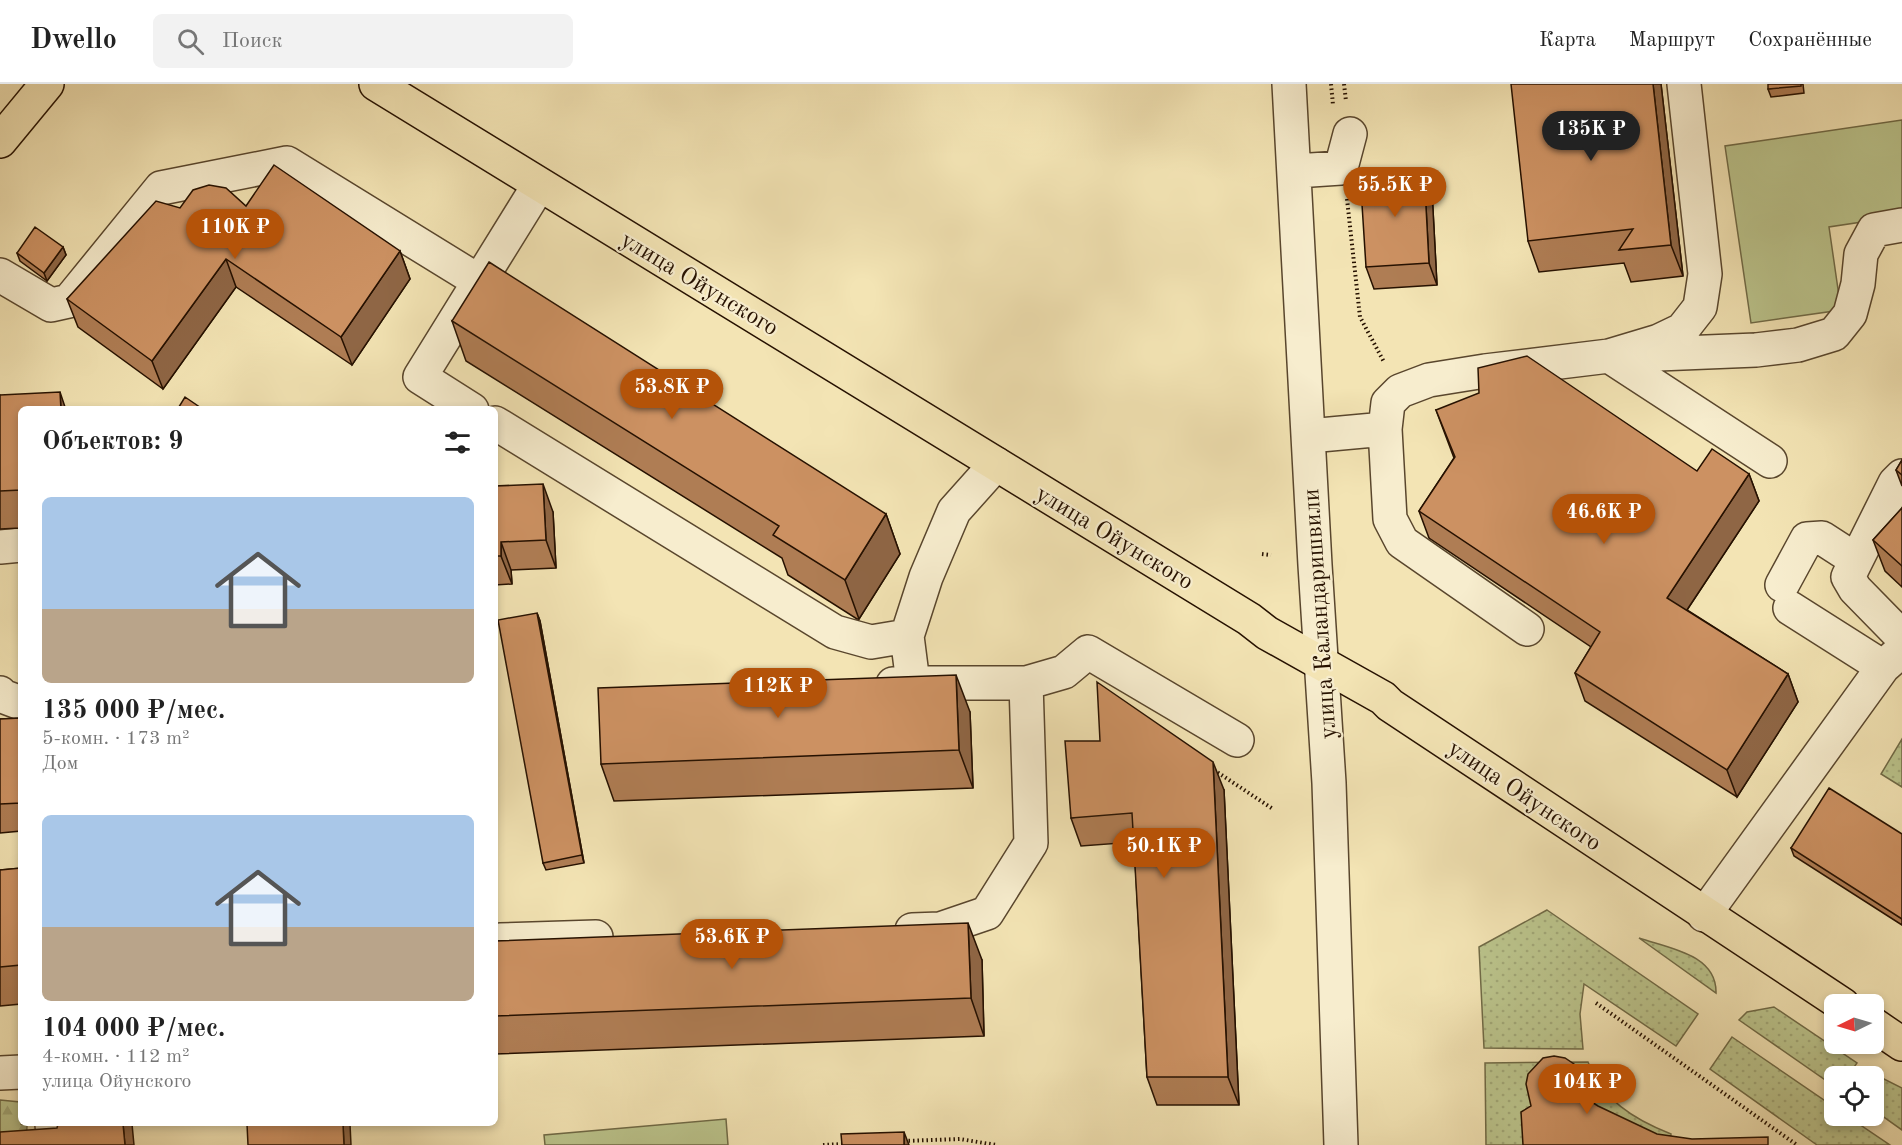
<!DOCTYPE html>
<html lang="ru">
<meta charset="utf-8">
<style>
:root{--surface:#fff;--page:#f2f2f2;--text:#222;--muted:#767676;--line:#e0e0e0;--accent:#b45309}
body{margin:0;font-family:"Old Standard TT",serif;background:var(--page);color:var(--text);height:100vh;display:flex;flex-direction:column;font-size:22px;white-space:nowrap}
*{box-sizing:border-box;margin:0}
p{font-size:20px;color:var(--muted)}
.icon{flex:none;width:33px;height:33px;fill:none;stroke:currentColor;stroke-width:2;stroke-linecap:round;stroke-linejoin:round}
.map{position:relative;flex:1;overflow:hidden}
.details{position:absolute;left:18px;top:322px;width:480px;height:720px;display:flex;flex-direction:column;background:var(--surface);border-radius:9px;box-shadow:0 3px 9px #0003}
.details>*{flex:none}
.needle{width:39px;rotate:265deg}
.tools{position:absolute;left:1824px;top:910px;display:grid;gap:12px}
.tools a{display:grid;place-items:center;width:60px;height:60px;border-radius:9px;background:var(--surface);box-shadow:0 3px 9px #0003;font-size:30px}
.price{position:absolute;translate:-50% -51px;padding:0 14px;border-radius:21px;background:var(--accent);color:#fff;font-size:20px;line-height:39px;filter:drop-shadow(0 2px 3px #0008)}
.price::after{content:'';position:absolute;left:50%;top:36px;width:18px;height:14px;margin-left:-9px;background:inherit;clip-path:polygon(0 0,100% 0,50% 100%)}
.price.active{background:#222;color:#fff}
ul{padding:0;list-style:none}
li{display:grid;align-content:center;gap:12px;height:318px;padding:0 24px}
li span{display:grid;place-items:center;height:186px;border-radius:9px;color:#555}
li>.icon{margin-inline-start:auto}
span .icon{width:108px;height:108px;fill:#fffc;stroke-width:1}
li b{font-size:26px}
h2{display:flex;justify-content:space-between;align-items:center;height:72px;padding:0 24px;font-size:26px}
header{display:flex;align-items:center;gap:36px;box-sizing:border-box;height:84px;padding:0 30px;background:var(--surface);border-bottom:2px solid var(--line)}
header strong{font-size:28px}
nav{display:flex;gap:33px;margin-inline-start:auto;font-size:21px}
.search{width:420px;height:54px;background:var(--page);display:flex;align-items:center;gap:15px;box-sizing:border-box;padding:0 21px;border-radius:9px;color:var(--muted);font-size:22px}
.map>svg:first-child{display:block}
.grass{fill:url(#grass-dots);stroke:#706a46;stroke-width:1.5}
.forest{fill:url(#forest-firs);stroke:#706a46;stroke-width:1.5}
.garden{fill:#bbc48c;stroke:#706a46;stroke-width:1.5}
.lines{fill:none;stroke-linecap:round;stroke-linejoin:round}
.minor-casing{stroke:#59462d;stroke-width:36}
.major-casing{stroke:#261100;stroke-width:36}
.path{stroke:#261100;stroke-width:4;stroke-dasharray:1.5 3;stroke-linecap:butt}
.minor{stroke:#f7edce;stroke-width:33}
.major{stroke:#f3e4b4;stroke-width:33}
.wall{fill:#af7d54;stroke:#261100;stroke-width:1.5}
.shaded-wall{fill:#8f6645;stroke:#261100;stroke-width:1.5}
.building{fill:#cc9162;stroke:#261100;stroke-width:1.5}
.labels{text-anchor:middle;stroke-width:4.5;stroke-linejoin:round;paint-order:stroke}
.street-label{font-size:24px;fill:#261100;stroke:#f7edce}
</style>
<header>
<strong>Dwello</strong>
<div class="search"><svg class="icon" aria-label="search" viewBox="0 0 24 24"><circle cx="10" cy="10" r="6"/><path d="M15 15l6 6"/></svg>Поиск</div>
<nav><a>Карта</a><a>Маршрут</a><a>Сохранённые</a></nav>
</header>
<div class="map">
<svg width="1902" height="1061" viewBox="0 0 1902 1061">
<defs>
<pattern id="grass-dots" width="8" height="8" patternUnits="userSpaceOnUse" patternTransform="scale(1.5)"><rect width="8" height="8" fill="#bbc48c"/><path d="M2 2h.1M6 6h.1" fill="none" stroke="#a1a777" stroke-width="1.8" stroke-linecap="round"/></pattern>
<pattern id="forest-firs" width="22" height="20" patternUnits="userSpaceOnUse" patternTransform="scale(1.5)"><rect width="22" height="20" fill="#bbc48c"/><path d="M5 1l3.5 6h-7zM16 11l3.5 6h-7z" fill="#a1a777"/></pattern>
</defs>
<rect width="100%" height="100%" fill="#f3e4b4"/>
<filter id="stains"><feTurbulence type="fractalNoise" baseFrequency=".00333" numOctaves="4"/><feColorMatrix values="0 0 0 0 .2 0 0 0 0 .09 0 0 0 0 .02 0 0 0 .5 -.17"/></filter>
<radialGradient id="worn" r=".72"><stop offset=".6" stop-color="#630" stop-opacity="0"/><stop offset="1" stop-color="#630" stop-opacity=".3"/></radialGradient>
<!-- grass -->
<path class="grass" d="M1902 655V703L1881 690Z
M1547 826 1698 930 1676 962 1584 900 1580 930 1583 965 1484 964 1479 863Z
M1639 854C1668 864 1717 870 1716 909Z
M1774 923 1857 979 1847 993H1834V1002L1739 936 1747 928Z
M1732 953 1834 1023V1032H1847L1890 1061H1817L1710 985Z
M1588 978C1603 1016 1633 1035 1671 1050L1670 1061H1486L1485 979Z
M1880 993 1902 1004V1046L1874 1026V1002Z"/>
<!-- forest -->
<path class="forest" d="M0 1016 20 1018 21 1040H26L27 1042 26 1061H0Z"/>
<!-- garden -->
<path class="garden" d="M1902 36V132L1829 143 1841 226 1751 239 1725 62Z
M726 1035 728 1061H545L544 1051Z"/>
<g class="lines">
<!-- minor casing -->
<g class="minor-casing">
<path id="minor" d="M1289 0 1315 481 1329 699 1341 1061
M1684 0 1705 190 1700 223 1682 246 1659 257 1609 272 1770 377
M1296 87 1341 84 1350 50
M0 191 51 221 69 217 161 104 287 79 480 198
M472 326 420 293 539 101
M495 339 835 548 871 558 907 552
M1309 352 1385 345
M1902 392 1895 399 1848 493 1855 505 1902 553
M0 463 21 461
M1782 501 1807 455 1822 454 1856 476
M1790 524 1883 583
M1527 545 1402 458 1390 435 1385 345 1388 319 1400 307 1429 296 1485 287 1609 272 1756 266 1798 261 1834 250 1850 230 1858 200 1861 170 1874 146 1902 141
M1026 599 1064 588 1088 568 1237 656
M893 600 913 599 907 552 926 493 954 427 996 380
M0 609 2 612 21 619
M1704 831 1883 583 1902 566
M912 846 940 845 987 829 1031 759 1026 599H915
M500 856 596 853
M0 989 21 988
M52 1040 54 1061"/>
</g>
<!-- major casing -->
<g class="major-casing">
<path id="major" d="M376 0 1249 535 1267 549 1383 614 1390 621 1843 921
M0 57 47 0
M1874 941 1902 960"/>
</g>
<!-- path -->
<path class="path" d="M1331 0 1333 21
M1344 0 1346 17
M1347 115 1360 233 1384 278
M1262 470 1271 471
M1214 686 1273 725
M1596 919 1797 1061
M904 1057 960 1055 996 1061
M823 1061 846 1060"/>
<!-- minor -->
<use href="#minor" class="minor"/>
<!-- major -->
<use href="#major" class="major"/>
</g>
<!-- wall -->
<path class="wall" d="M1661 0 1683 192 1631 198 1624 179 1539 188 1528 157Z
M1803 0 1804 9 1771 13 1768 5Z
M1432 107 1437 201 1374 205 1366 183Z
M246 122 400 167 410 195 352 281 236 203 163 305 78 243 67 215 180 124Z
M63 163 66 171 47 197 20 177 17 169Z
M452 237 886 430 900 470 859 535H857L788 491 782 474 466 277Z
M0 311 21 326V444L0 445Z
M1436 326 1697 387 1749 390 1759 417 1687 526 1788 590 1798 618 1737 713 1585 617 1575 589 1591 563 1429 454 1419 427 1454 374Z
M1902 376V402L1896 386Z
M495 402 553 428 556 484 511 486 512 500 495 501Z
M1902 424V503L1885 487 1873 456Z
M537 529 540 537 584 779 546 786 543 779Z
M970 628 973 704 614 717 601 680Z
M21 634V747L0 749V635Z
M1224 706 1239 1021H1157L1147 993 1134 758 1081 762 1071 734Z
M1902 750V841L1794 772 1791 764Z
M21 784V920L0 922V786Z
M495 857 982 876 984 952 495 970Z"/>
<!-- shaded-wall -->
<path class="shaded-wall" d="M1653 0H1661L1683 192 1671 161Z
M1424 85 1432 107 1437 201 1429 179Z
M63 163 66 171 47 197 44 189Z
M400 167 410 195 352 281 341 253Z
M226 175 236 203 163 305 152 277Z
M60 308 66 326H61Z
M1749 390 1759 417 1677 541 1667 514Z
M543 400 553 428 556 484 546 456Z
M886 430 900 470 859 535 845 496Z
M501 458 511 486 512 500 501 472Z
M537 529 540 537 584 779 582 771Z
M1788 590 1798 618 1737 713 1727 686Z
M956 591 970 628 973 704 959 666Z
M1213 678 1224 706 1239 1021 1228 993Z
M968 839 982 876 984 952 971 914Z
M1580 989 1597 1035 1584 1013Z
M123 1040H132L134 1061H125Z
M343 1040H350L351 1061H344Z
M904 1048 909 1061H904Z"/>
<!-- building -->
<path class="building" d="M1511 0H1653L1671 161 1619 166 1633 145 1528 157Z
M1768 0H1801V2L1768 5Z
M274 81 400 167 341 253 226 175 152 277 67 215 156 117 180 124 193 106 209 101 226 104 246 122Z
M1424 85 1429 179 1366 183 1360 89Z
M35 143 63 163 44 189 17 169Z
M489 178 886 430 845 496 773 451 779 442 452 237Z
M1527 272 1697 387 1712 365 1749 390 1667 514 1788 590 1727 686 1575 589 1600 548 1419 427 1455 373 1436 326 1479 309 1478 284Z
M60 308 61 326H21V406L0 407V311Z
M185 313 204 326H177Z
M1902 376V391L1896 386Z
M543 400 546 456 501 458V472H495V402Z
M1902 424V482L1873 456Z
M537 529 582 771 543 779 498 536Z
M956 591 959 666 601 680 598 604Z
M1097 598 1213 678 1228 993H1147L1132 729 1071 734 1065 657H1100Z
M21 634V719L0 720V635Z
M1829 704 1902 750V835L1791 764Z
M21 784V881L0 883V786Z
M968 839 971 914 495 932V857Z
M1554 972 1565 974 1574 980 1580 989 1584 1013 1598 1022 1657 1050 1692 1055 1768 1053V1061H1523L1521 1028 1531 1022 1526 1000 1528 990 1543 974Z
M58 1040H123L125 1061H0V1048L57 1044Z
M247 1040H343L344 1061H248Z
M904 1048V1061H842L841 1050Z"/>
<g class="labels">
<!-- street labels -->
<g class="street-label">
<text transform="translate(700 199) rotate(31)" y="8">улица Ойунского</text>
<text transform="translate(1115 453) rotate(31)" y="8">улица Ойунского</text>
<text transform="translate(1319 530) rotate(-94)" y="8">улица Каландаришвили</text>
<text transform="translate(1525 711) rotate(34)" y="8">улица Ойунского</text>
</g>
</g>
<rect width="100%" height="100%" filter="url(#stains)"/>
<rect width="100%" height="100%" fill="url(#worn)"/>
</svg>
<div class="tools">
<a><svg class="needle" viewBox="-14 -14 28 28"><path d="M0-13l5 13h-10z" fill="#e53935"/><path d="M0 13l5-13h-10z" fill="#767676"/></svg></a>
<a><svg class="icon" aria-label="locate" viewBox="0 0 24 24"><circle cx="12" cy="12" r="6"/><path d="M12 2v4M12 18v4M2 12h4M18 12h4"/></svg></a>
</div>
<b class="price active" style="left:1591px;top:78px">135K ₽</b>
<b class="price" style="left:1395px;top:134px">55.5K ₽</b>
<b class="price" style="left:235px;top:176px">110K ₽</b>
<b class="price" style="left:672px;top:336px">53.8K ₽</b>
<b class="price" style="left:1604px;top:461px">46.6K ₽</b>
<b class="price" style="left:778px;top:635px">112K ₽</b>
<b class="price" style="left:1164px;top:795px">50.1K ₽</b>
<b class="price" style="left:732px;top:886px">53.6K ₽</b>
<b class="price" style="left:1587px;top:1031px">104K ₽</b>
<section class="details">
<h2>Объектов: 9<svg class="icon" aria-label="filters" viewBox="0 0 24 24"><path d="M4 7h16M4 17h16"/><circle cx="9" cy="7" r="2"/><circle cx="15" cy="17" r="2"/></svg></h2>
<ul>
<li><span style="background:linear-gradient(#a9c7e8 60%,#b9a48a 0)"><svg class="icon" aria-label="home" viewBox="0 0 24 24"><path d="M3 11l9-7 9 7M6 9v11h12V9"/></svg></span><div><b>135 000 ₽/мес.</b><p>5-комн. · 173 m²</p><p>Дом</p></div></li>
<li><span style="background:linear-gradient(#a9c7e8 60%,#b9a48a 0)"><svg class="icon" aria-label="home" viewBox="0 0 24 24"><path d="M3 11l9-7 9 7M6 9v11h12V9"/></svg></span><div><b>104 000 ₽/мес.</b><p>4-комн. · 112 m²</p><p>улица Ойунского</p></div></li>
</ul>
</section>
</div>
